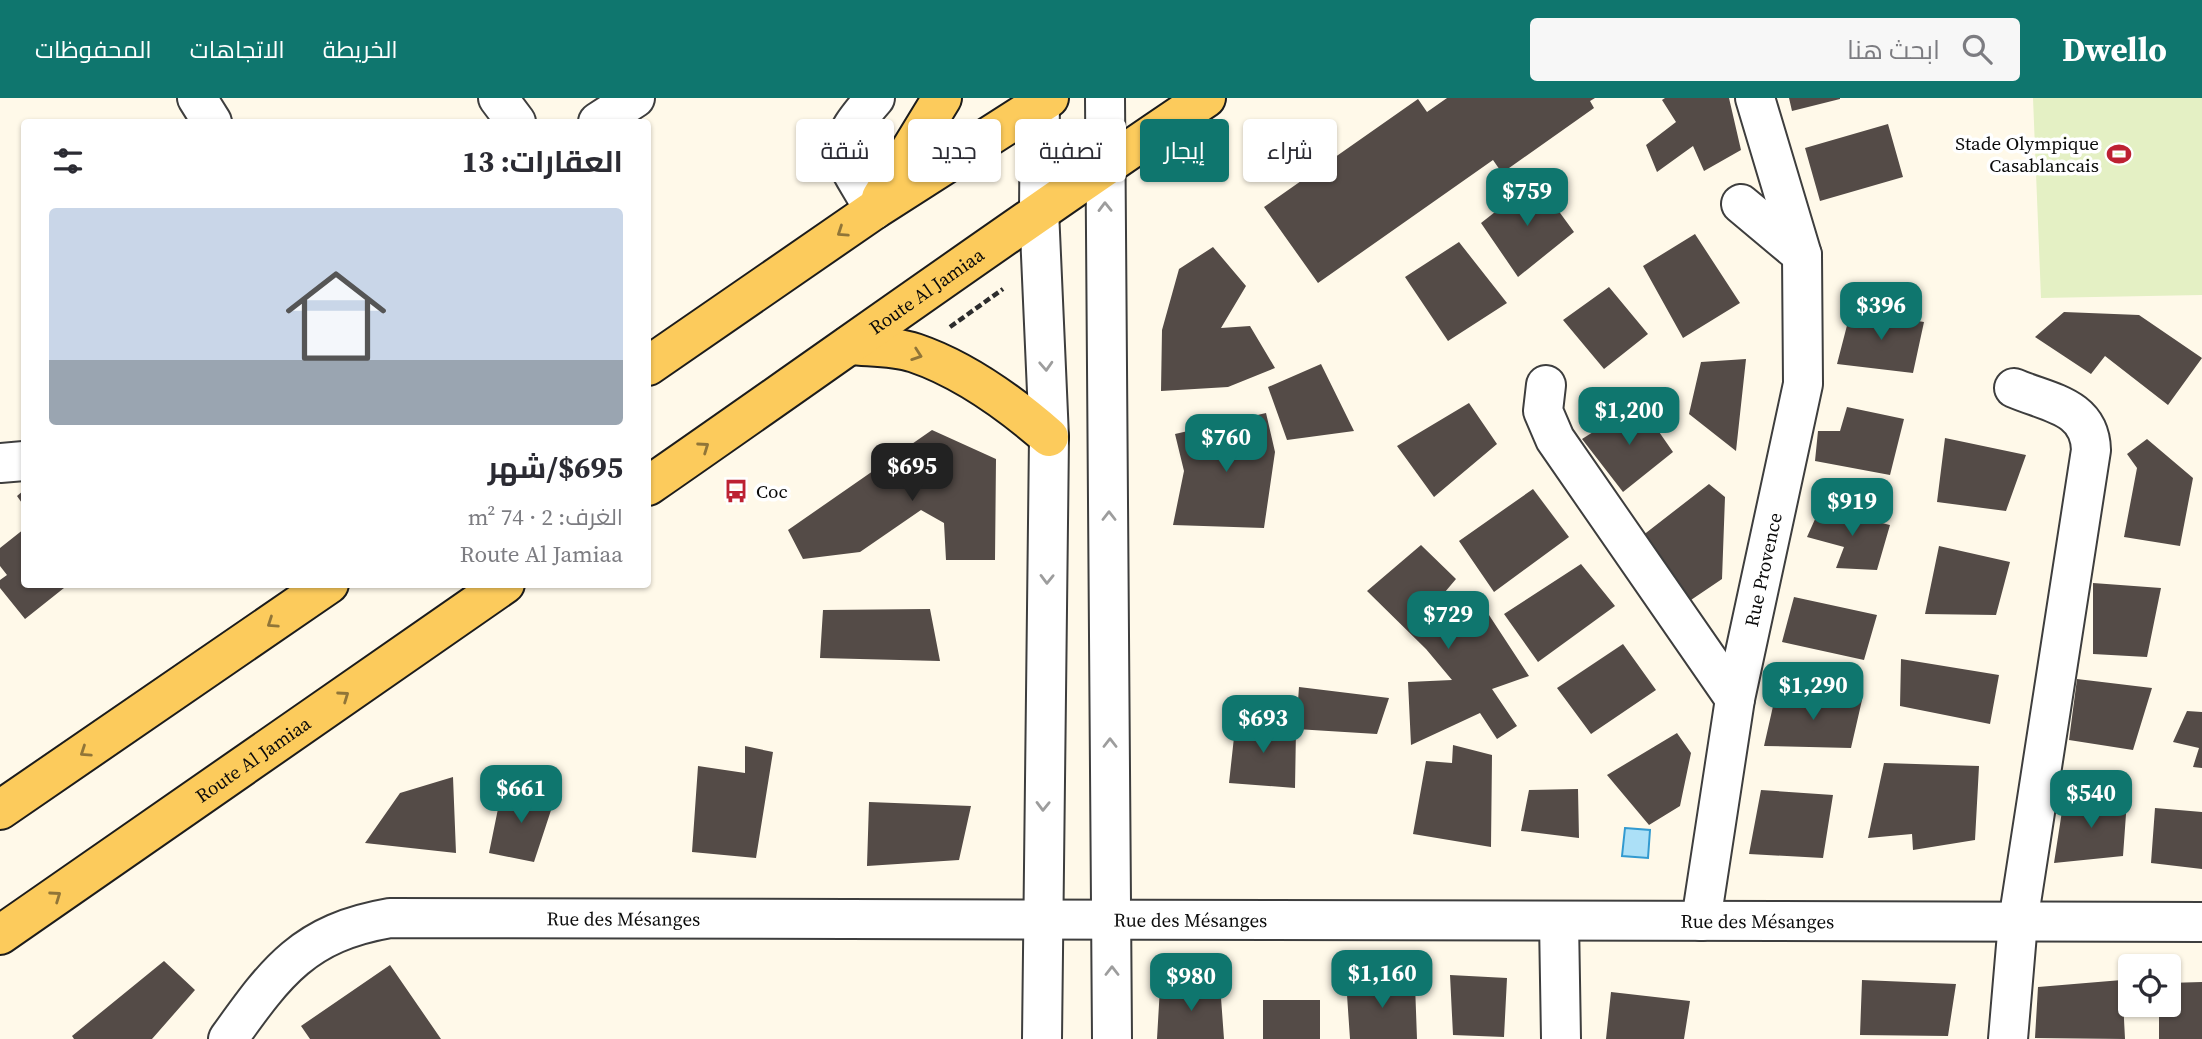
<!DOCTYPE html>
<html lang="ar">
<meta charset="utf-8">
<style>
:root{--surface:#fff;--page:#f7f7f7;--text:#2b2b33;--muted:#7c7c81;--line:#e1e1e2;--accent:#0f766e}
body{margin:0;font-family:"Source Serif 4",Cairo,serif;background:var(--page);color:var(--text);direction:rtl;height:100vh;display:flex;flex-direction:column;font-size:26px;white-space:nowrap}
*{box-sizing:border-box;margin:0}
p{font-size:23px;color:var(--muted)}
.icon{flex:none;width:38px;height:38px;fill:none;stroke:currentColor;stroke-width:2;stroke-linecap:round;stroke-linejoin:round}
.map{position:relative;flex:1;overflow:hidden;direction:ltr}
.side{position:absolute;left:21px;top:21px;width:630px;height:469px;display:flex;flex-direction:column;background:var(--surface);border-radius:7px;box-shadow:0 2px 5px #0004;direction:rtl}
.side>*{flex:none}
.hud{position:absolute;left:672px;top:21px;width:665px;height:63px;direction:rtl;display:flex;gap:14px}
.buttons{position:absolute;left:2118px;top:856px;display:grid;gap:14px}
.buttons a{display:grid;place-items:center;width:63px;height:63px;border-radius:7px;background:var(--surface);box-shadow:0 2px 5px #0004;font-size:35px}
.price{position:absolute;translate:-50% -60px;padding:0 16px;border-radius:14px;background:var(--accent);color:#fff;font-size:23px;line-height:46px;filter:drop-shadow(0 2px 4px #0008)}
.price::after{content:'';position:absolute;left:50%;top:42px;width:21px;height:16px;margin-left:-10px;background:inherit;clip-path:polygon(0 0,100% 0,50% 100%)}
.price.current{background:#222;color:#fff}
ul{padding:0;list-style:none}
li{display:grid;align-content:center;gap:14px;height:371px;padding:0 28px}
li+li{border-top:2px solid var(--line)}
li span{display:grid;place-items:center;height:217px;border-radius:7px;color:#555}
li>.icon{margin-inline-start:auto}
span .icon{width:126px;height:126px;fill:#fffc;stroke-width:1}
li b{font-size:30px}
h2{display:flex;justify-content:space-between;align-items:center;height:84px;padding:0 28px;font-size:30px}
.pill{padding:0 24px;border-radius:7px;background:var(--surface);box-shadow:0 2px 5px #0004;font-size:24px;line-height:63px}
.pill.current{background:var(--accent);color:#fff}
header{display:flex;align-items:center;gap:42px;box-sizing:border-box;height:98px;padding:0 35px;background:var(--accent);color:#fff}
header strong{font-size:33px}
nav{display:flex;gap:38px;margin-inline-start:auto;font-size:24px}
.search{width:490px;height:63px;background:var(--page);display:flex;align-items:center;gap:18px;box-sizing:border-box;padding:0 24px;border-radius:7px;color:var(--muted);font-size:26px}
.map>svg:first-child{display:block}
.pitch{fill:#e4f0c4}
.water{fill:#ace0f7;stroke:#329ad0;stroke-width:2}
.building{fill:#544b47}
.lines{fill:none;stroke-linecap:round;stroke-linejoin:round}
.minor-casing{stroke:#3e3e3e;stroke-width:42}
.major-casing{stroke:#1c1c1c;stroke-width:42}
.path{stroke:#2d2d2d;stroke-width:4.5;stroke-dasharray:7 3.5;stroke-linecap:butt}
.minor{stroke:#fff;stroke-width:38}
.major{stroke:#fccb5c;stroke-width:38}
.oneway{stroke:#9d9d9d}
.oneway2{stroke:#907538}
.labels{text-anchor:middle;stroke-width:7;stroke-linejoin:round;paint-order:stroke}
.poi-label{font-size:19px;fill:#0b0b0b;stroke:#fff;text-anchor:end}
.street-label{font-size:19px;fill:#0b0b0b;stroke:#fff}
</style>
<header>
<strong>Dwello</strong>
<div class="search"><svg class="icon" aria-label="search" viewBox="0 0 24 24"><circle cx="10" cy="10" r="6"/><path d="M15 15l6 6"/></svg>ابحث هنا</div>
<nav><a>الخريطة</a><a>الاتجاهات</a><a>المحفوظات</a></nav>
</header>
<div class="map">
<svg width="2202" height="941" viewBox="0 0 2202 941">
<rect width="100%" height="100%" fill="#fff9e9"/>
<!-- pitch -->
<path class="pitch" d="M2033 0H2202V197L2041 200Z"/>
<!-- water -->
<path class="water" d="M1625 730 1650 732 1648 760 1622 758Z"/>
<!-- building -->
<path class="building" d="M1447 0H1595L1590 3 1594 10 1502 75 1493 62 1318 185 1264 109 1418 1 1427 14Z
M1665 0H1729L1741 52 1704 73 1693 48 1657 74 1646 47 1676 24 1662 2Z
M1789 0H1840V1L1792 13Z
M1888 26 1903 79 1820 103 1805 50Z
M1536 82 1574 134 1518 179 1481 125Z
M1695 136 1740 205 1683 240 1643 168Z
M1459 144 1507 205 1448 243 1405 179Z
M1213 149 1246 188 1221 230 1250 228 1275 270 1228 289 1161 293 1162 232 1179 171Z
M1609 189 1648 236 1604 271 1563 222Z
M1851 212 1924 224 1913 275 1837 266Z
M2064 214 2139 217 2202 260 2168 307 2105 258 2091 276 2035 239Z
M1746 261 1736 353 1689 316 1701 264Z
M1321 266 1354 333 1287 342 1268 289Z
M1469 305 1497 346 1434 399 1397 348Z
M1639 305 1673 354 1623 394 1582 341Z
M1847 309 1904 321 1890 377 1815 363 1818 333H1840Z
M1266 315 1275 354 1264 430 1173 427 1184 373 1175 336Z
M932 332 996 361 995 462H946L944 425 921 412 860 454 803 461 788 432Z
M1945 340 2026 357 2006 413 1937 404Z
M2147 341 2193 380 2180 448 2124 439 2137 370 2127 356Z
M1709 386 1725 399 1722 481 1688 504 1642 438Z
M1533 391 1569 439 1494 494 1459 443Z
M24 392V408L17 398Z
M1820 410 1890 427 1877 472 1836 470 1844 449 1807 439Z
M24 431V486H69L25 521 0 490V482L7 477 0 468V450Z
M1421 447 1456 481 1434 507 1459 533 1489 517 1529 578 1492 591 1517 628 1497 641 1480 615 1411 647 1408 584 1452 582 1426 551 1367 493Z
M1939 448 2010 464 1996 517 1925 516Z
M1581 466 1615 508 1538 564 1504 516Z
M2093 485 2161 490 2147 559 2093 556Z
M1794 499 1877 517 1864 562 1782 544Z
M930 511 940 563 820 560 823 512Z
M1623 546 1656 592 1591 636 1557 590Z
M1901 561 1999 577 1990 626 1900 608Z
M2077 581 2152 590 2133 652 2069 642Z
M1299 589 1389 600 1377 636 1296 631Z
M1776 595 1862 602 1851 650 1764 648Z
M2187 613 2202 614V670L2193 669 2199 650 2173 644Z
M1236 621 1296 631 1295 690 1229 685Z
M1677 635 1691 655 1680 708 1649 727 1607 677Z
M1453 647 1492 657 1491 749 1413 736 1426 663 1452 665Z
M745 648 773 654 756 760 692 754 698 668 745 675Z
M1884 665 1979 668 1975 742 1913 752 1912 736 1868 740Z
M453 679 456 755 365 745 400 695Z
M1578 691 1579 740 1521 733 1529 692Z
M1761 692 1833 697 1823 760 1749 756Z
M501 696 556 697 534 764 489 755Z
M2064 700 2127 702 2123 758 2054 765Z
M869 704 971 708 959 762 867 768Z
M2155 710 2202 714V771L2151 765Z
M164 863 195 892 152 941H74L72 938Z
M390 867 441 941H310L301 928Z
M1450 877 1507 880 1504 939 1453 937Z
M1346 882 1415 886 1417 941H1350Z
M1862 882 1956 886 1948 938 1860 937Z
M2122 882 2125 941 2035 940 2038 889Z
M2202 884V941H2159V906H2168V885Z
M1220 886 1224 941H1157L1160 889Z
M1611 894 1690 903 1684 941H1606Z
M1263 902H1320V941H1263Z"/>
<g class="lines">
<!-- minor casing -->
<g class="minor-casing">
<g id="minor">
<path d="M197 0 212 24"/>
<path d="M498 0 516 24"/>
<path d="M1040 0 1039 112 1049 339 1042 941"/>
<path d="M1105 0 1112 941"/>
<path d="M598 24 635 0"/>
<path d="M1741 106 1802 157"/>
<path d="M874 112C842 53 827 55 875 0"/>
<path d="M1546 287 1543 313 1555 341 1735 601"/>
<path d="M0 365 24 363"/>
<path d="M1559 823 1561 941"/>
<path id="s1" d="M1701 823 1735 601 1803 286 1802 157 1755 0"/>
<path id="s2" d="M228 941C276 874 303 835 390 820L2202 824"/>
<path d="M2008 941 2018 824 2091 352C2090 308 2049 305 2014 290"/>
</g>
</g>
<!-- major casing -->
<g class="major-casing">
<g id="major">
<path d="M881 100 942 0"/>
<path d="M850 247C872 249 895 248 915 255 965 272 1010 305 1049 339"/>
<path d="M648 268 874 112 1049 0"/>
<path id="s3" d="M648 388C834 259 1018 126 1206 0"/>
<path d="M0 712 329 486"/>
<path id="s4" d="M0 837 505 486"/>
</g>
</g>
<!-- path -->
<path class="path" d="M950 229 1003 191"/>
<!-- minor -->
<use href="#minor" class="minor"/>
<!-- major -->
<use href="#major" class="major"/>
</g>
<!-- one-way arrows -->
<defs><path id="oneway-chevron" d="M-2-3.5L2.5 0L-2 3.5" fill="none" stroke-width="1.6" stroke-linecap="round" stroke-linejoin="round" transform="scale(1.75)"/></defs>
<g class="oneway">
<use href="#oneway-chevron" transform="translate(1105 109) rotate(-91)"/>
<use href="#oneway-chevron" transform="translate(1046 268) rotate(87)"/>
<use href="#oneway-chevron" transform="translate(1109 418) rotate(-90)"/>
<use href="#oneway-chevron" transform="translate(1047 481) rotate(91)"/>
<use href="#oneway-chevron" transform="translate(1110 645) rotate(-90)"/>
<use href="#oneway-chevron" transform="translate(1043 708) rotate(91)"/>
<use href="#oneway-chevron" transform="translate(1112 873) rotate(-90)"/>
</g>
<g class="oneway2">
<use href="#oneway-chevron" transform="translate(842 134) rotate(146)"/>
<use href="#oneway-chevron" transform="translate(917 257) rotate(19)"/>
<use href="#oneway-chevron" transform="translate(704 349) rotate(-35)"/>
<use href="#oneway-chevron" transform="translate(272 525) rotate(146)"/>
<use href="#oneway-chevron" transform="translate(344 598) rotate(-35)"/>
<use href="#oneway-chevron" transform="translate(85 654) rotate(146)"/>
<use href="#oneway-chevron" transform="translate(56 798) rotate(-35)"/>
</g>
<!-- icons -->
<defs>
<g id="stadium-bare" transform="scale(1.89)"><path d="M0-5a6.5 5 0 1 0 0 10a6.5 5 0 1 0 0-10ZM-3.5-1.8h7v3.6h-7Z" fill="#bd2132" stroke="#fff" stroke-width="2.5" paint-order="stroke"/></g>
<g id="bus-bare" transform="scale(1.89)"><path d="M-5-6H5V4H4V6H2V4H-2V6H-4V4H-5ZM-3.5-4V0h7V-4ZM-3.5 1.2v1.5H-2V1.2ZM2 1.2v1.5H3.5V1.2Z" fill="#bd2132" stroke="#fff" stroke-width="2.5" paint-order="stroke"/></g>
</defs>
<g fill-rule="evenodd">
<use href="#stadium-bare" x="2119" y="56"/>
<use href="#bus-bare" x="736" y="393"/>
</g>
<g class="labels">
<!-- poi labels -->
<g class="poi-label">
<text x="2099" y="52">Stade Olympique<tspan x="2099" dy="22">Casablancais</tspan></text>
<text x="756" y="400" text-anchor="start">Coc</text>
</g>
<!-- street labels -->
<g class="street-label">
<text dy="7" stroke="none"><textPath href="#s3" startOffset="340">Route Al Jamiaa</textPath></text>
<text dy="7" stroke="none"><textPath href="#s1" startOffset="357">Rue Provence</textPath></text>
<text dy="7" stroke="none"><textPath href="#s4" startOffset="308">Route Al Jamiaa</textPath></text>
<text dy="7" stroke="none"><textPath href="#s2" startOffset="443">Rue des Mésanges</textPath></text>
<text dy="7" stroke="none"><textPath href="#s2" startOffset="1010">Rue des Mésanges</textPath></text>
<text dy="7" stroke="none"><textPath href="#s2" startOffset="1577">Rue des Mésanges</textPath></text>
</g>
</g>
</svg>
<div class="buttons">
<a><svg class="icon" aria-label="locate" viewBox="0 0 24 24"><circle cx="12" cy="12" r="6"/><path d="M12 2v4M12 18v4M2 12h4M18 12h4"/></svg></a>
</div>
<b class="price" style="left:1527px;top:130px">$759</b>
<b class="price" style="left:1881px;top:244px">$396</b>
<b class="price" style="left:1629px;top:349px">$1,200</b>
<b class="price" style="left:1226px;top:376px">$760</b>
<b class="price current" style="left:912px;top:405px">$695</b>
<b class="price" style="left:1852px;top:440px">$919</b>
<b class="price" style="left:1448px;top:553px">$729</b>
<b class="price" style="left:1813px;top:624px">$1,290</b>
<b class="price" style="left:1263px;top:657px">$693</b>
<b class="price" style="left:521px;top:727px">$661</b>
<b class="price" style="left:2091px;top:732px">$540</b>
<b class="price" style="left:1382px;top:912px">$1,160</b>
<b class="price" style="left:1191px;top:915px">$980</b>
<div class="hud">
<a class="pill">شراء</a>
<a class="pill current">إيجار</a>
<a class="pill">تصفية</a>
<a class="pill">جديد</a>
<a class="pill">شقة</a>
</div>
<section class="side">
<h2>العقارات: 13<svg class="icon" aria-label="filters" viewBox="0 0 24 24"><path d="M4 7h16M4 17h16"/><circle cx="9" cy="7" r="2"/><circle cx="15" cy="17" r="2"/></svg></h2>
<ul>
<li><span style="background:linear-gradient(#c9d6e8 70%,#9aa5b1 0)"><svg class="icon" aria-label="home" viewBox="0 0 24 24"><path d="M3 11l9-7 9 7M6 9v11h12V9"/></svg></span><div><b>$695/شهر</b><p>الغرف: 2 · 74 m²</p><p>Route Al Jamiaa</p></div></li>
</ul>
</section>
</div>
